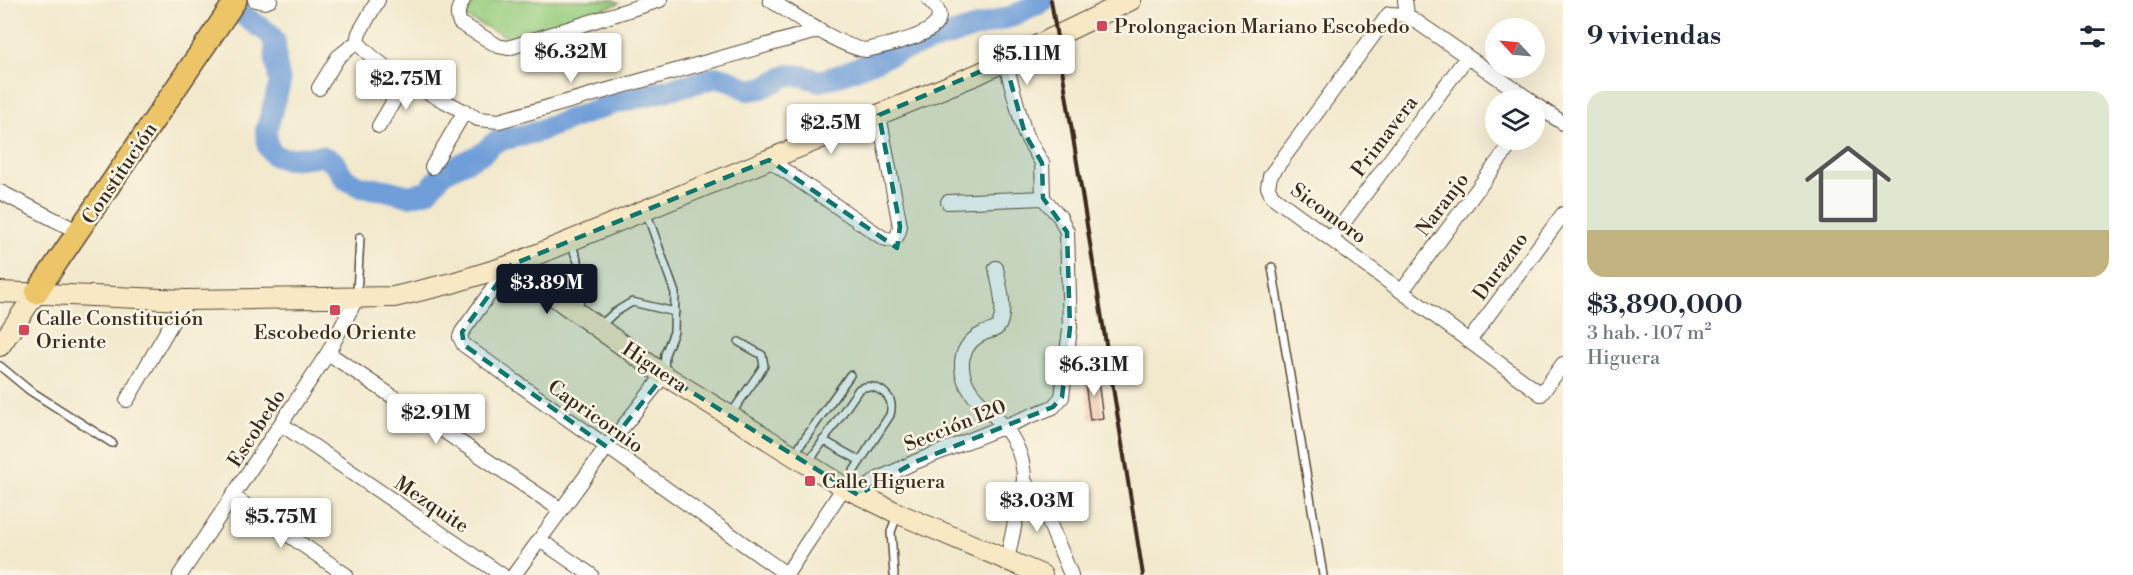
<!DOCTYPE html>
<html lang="es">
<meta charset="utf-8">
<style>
:root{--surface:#fff;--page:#f2f2f3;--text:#1f2937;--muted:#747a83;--line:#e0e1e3;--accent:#111827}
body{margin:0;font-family:"Libre Bodoni",serif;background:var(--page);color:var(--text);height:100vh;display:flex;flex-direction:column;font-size:22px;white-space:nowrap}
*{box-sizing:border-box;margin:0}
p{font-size:20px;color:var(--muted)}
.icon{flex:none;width:33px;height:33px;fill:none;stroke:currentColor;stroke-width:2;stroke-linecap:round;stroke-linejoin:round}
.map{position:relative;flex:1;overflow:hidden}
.sheet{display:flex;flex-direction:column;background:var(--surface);width:570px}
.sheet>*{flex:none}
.needle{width:39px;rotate:296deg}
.fabs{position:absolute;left:1485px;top:18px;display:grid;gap:12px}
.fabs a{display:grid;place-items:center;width:60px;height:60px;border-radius:50%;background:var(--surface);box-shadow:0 6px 24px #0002;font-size:30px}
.price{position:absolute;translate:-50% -51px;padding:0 14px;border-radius:6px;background:#fff;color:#222;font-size:20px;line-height:39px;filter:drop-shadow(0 2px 3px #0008)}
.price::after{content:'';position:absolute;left:50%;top:36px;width:18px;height:14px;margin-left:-9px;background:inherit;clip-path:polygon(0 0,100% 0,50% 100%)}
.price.current{background:var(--accent);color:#fff}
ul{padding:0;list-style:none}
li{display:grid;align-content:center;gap:12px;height:318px;padding:0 24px}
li+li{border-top:2px solid var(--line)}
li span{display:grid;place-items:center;height:186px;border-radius:18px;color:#555}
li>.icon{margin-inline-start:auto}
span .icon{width:108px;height:108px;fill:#fffc;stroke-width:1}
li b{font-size:26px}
h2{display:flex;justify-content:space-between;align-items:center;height:72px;padding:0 24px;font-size:26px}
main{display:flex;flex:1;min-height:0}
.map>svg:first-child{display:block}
.green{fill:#97cd7f;stroke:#697c4e;stroke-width:1.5}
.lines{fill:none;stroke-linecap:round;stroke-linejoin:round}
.river{stroke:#709ed8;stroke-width:22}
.building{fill:#e9b7a0}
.lane-casing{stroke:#564738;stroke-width:10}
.street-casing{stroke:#564738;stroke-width:16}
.secondary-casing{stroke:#564738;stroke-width:22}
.primary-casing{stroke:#564738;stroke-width:24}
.lane{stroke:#fff;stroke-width:7}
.street{stroke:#fff;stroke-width:14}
.secondary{stroke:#f8e8c3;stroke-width:20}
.primary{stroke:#edc569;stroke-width:21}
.rail{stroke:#3b2a1e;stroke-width:4}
.marked{fill:#0f766e;fill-opacity:0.2;stroke:#0f766e;stroke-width:4.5;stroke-dasharray:12 8;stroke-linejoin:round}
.poi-dot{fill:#d1495b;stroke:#fcf5e5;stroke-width:2}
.labels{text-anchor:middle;stroke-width:5;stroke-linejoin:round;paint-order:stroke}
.poi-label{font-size:20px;fill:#3b2a1e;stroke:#fcf5e5;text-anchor:start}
.street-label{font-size:20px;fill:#3b2a1e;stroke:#fcf5e5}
</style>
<main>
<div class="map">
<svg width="1563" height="575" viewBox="0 0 1563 575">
<rect width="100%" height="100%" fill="#fcf5e5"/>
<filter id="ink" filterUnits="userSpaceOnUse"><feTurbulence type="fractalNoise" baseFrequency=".0167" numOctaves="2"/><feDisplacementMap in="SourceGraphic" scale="12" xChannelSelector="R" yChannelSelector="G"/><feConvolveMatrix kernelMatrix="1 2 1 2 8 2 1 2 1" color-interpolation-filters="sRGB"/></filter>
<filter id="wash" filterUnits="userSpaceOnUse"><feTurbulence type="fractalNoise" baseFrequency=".008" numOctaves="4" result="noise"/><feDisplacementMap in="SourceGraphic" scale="24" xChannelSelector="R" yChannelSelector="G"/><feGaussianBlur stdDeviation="1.35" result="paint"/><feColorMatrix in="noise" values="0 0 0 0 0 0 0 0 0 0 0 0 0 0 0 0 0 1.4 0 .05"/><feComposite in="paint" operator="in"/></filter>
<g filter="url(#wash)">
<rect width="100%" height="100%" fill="#f2e9cd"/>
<!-- green -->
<path class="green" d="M475 0H614L619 3 516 41 465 17Z"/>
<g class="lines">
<!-- river -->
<path class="river" d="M237 11 270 34 275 42 276 63 280 83 266 131 268 147 275 156 287 159 321 156 333 161 345 179 361 187 386 190 409 196 428 191 443 173 483 153 496 141 536 132 608 105 718 77 730 80 748 90 762 88 788 75 803 76 820 81 837 76 902 50 1013 16 1043 2"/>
</g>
<g id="blocks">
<!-- building -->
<path class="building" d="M1097 373 1103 418 1090 420 1084 375Z"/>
</g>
</g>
<g filter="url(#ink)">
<use href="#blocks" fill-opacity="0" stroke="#564738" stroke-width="1.5"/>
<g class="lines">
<!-- lane casing -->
<g class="lane-casing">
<path id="lane" d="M646 211 675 293 674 332 665 354 664 372
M570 242C583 272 585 276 578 309
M1272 267 1323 575
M357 294 360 237
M600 326 614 313 632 302 675 312
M0 366 29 390 112 443
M731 414 764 366 762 355 739 342
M823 440 860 461
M794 454 850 375
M808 463 859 389C870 383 884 389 890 400 892 405 891 411 890 415L844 486
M894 575 891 532 897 515"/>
</g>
<!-- street casing -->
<g class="street-casing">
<path id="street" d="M255 0 265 2 270 0
M378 0 359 33 357 42C388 77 438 96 478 119L499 121 820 30
M463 0C458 9 456 14 460 23L498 46 508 48 660 0
M770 0C793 14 842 48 866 50 885 45 967 32 929 0
M1405 0 1407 15
M1389 14 1270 176 1268 187 1272 196 1541 394 1563 364
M1389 14 1407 15 1530 100
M319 88 338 57 357 42
M1534 104 1563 123
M379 126 406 80
M769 160 883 238C895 242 898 238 900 226L879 115
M432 167 465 111
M0 192 79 232
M948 202 1043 198
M1332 238 1467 57
M510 265 462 332 460 337 464 345 786 574
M996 268C999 285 1006 306 1000 323 997 332 989 330 982 334 969 340 961 353 962 367 963 393 987 407 1003 425 1016 441 1024 459 1024 480L1007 560
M1402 291 1514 140
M1469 341 1563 214
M328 353 561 510
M127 400 185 300
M281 424 502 575
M1024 480 1049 522 1071 575
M858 495 878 479 915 462 1053 407 1062 397 1070 328 1067 232 1060 217 1043 198 1042 163 1025 134 1005 61
M234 497 346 575
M540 540 591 575
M180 575 328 353 356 299
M514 575 607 447 664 375
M786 575 844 487"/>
</g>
<!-- secondary casing -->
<g class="secondary-casing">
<path id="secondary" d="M511 265 978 74 1131 0
M0 292 185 300 394 297 452 283 511 265 664 375 844 487 897 513 1042 575
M0 346 36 293"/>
</g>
<!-- primary casing -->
<g class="primary-casing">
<path id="primary" d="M36 293 236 0"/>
</g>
<!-- lane -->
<use href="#lane" class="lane"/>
<!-- street -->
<use href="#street" class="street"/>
<!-- secondary -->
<use href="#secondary" class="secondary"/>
<!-- primary -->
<use href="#primary" class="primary"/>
<!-- rail -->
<path class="rail" d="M1051 0 1143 575"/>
</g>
</g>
<!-- marked area -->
<path class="marked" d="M1005 61 1025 134 1042 163 1043 198 1067 232 1070 328 1062 397 1053 407 915 462 858 495 664 375 607 447 464 345 462 332 511 265 769 160 897 248 900 226 879 115Z"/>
<!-- markers -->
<g class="poi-dot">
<rect x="1096" y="20" width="12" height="12" rx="3"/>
<rect x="329" y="304" width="12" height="12" rx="3"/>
<rect x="18" y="324" width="12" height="12" rx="3"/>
<rect x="804" y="475" width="12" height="12" rx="3"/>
</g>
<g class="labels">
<!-- poi labels -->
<g class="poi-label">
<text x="1114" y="33">Prolongacion Mariano Escobedo</text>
<text x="36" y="325">Calle Constitución<tspan x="36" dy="23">Oriente</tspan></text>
<text x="335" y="339" text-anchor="middle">Escobedo Oriente</text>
<text x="822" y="488">Calle Higuera</text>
</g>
<!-- street labels -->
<g class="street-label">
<text transform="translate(1384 136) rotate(-53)" y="7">Primavera</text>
<text transform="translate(119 173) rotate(-56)" y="7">Constitución</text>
<text transform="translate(1442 204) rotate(-53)" y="7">Naranjo</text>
<text transform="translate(1329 213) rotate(36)" y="7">Sicomoro</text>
<text transform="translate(1500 266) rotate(-54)" y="7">Durazno</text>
<text transform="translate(655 367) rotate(34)" y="7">Higuera</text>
<text transform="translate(596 416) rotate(35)" y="7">Capricornio</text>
<text transform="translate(955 425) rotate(-22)" y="7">Sección I20</text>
<text transform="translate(256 428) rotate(-57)" y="7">Escobedo</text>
<text transform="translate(432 504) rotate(34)" y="7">Mezquite</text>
</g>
</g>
</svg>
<div class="fabs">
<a><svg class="needle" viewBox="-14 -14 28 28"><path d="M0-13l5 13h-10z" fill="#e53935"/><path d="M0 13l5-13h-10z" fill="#747a83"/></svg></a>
<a><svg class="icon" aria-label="layers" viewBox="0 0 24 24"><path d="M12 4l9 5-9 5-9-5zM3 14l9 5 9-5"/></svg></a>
</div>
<b class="price" style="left:571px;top:84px">$6.32M</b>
<b class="price" style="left:1027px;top:86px">$5.11M</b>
<b class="price" style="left:406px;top:111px">$2.75M</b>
<b class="price" style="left:831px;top:155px">$2.5M</b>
<b class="price current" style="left:547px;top:315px">$3.89M</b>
<b class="price" style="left:1094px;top:397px">$6.31M</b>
<b class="price" style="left:436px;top:445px">$2.91M</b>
<b class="price" style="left:1037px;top:533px">$3.03M</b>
<b class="price" style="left:281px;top:549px">$5.75M</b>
</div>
<section class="sheet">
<h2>9 viviendas<svg class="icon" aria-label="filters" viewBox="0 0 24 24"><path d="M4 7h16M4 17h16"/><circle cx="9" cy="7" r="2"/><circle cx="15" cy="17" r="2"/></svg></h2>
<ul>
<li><span style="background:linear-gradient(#dfe7d0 75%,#c2b280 0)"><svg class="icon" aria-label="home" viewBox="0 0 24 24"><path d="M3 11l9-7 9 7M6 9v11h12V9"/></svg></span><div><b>$3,890,000</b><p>3 hab. · 107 m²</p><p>Higuera</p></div></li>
</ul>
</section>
</main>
